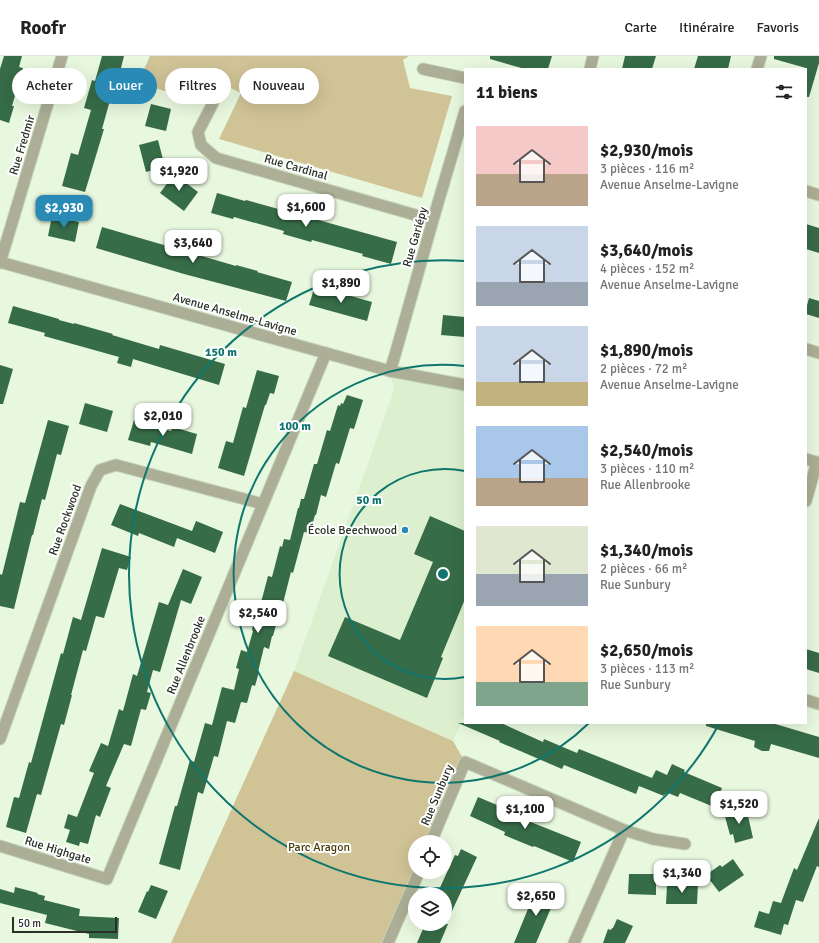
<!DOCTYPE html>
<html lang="fr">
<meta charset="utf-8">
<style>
:root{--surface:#fff;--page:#f6f6f6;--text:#222;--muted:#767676;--line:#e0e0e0;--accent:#298bb5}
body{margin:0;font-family:Signika,sans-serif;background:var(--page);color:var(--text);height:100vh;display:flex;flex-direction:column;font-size:15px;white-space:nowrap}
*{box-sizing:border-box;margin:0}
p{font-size:13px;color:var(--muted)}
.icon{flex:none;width:22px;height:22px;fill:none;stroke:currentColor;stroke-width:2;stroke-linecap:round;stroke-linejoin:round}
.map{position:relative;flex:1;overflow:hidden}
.details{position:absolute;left:464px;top:12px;width:343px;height:656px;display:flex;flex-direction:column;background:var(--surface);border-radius:0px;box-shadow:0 4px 16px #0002}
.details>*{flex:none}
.banner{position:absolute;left:12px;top:12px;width:380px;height:36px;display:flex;gap:8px}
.buttons{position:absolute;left:408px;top:779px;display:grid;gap:8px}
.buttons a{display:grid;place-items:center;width:44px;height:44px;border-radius:50%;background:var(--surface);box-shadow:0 4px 16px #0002;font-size:20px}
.scale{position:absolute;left:12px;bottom:10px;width:105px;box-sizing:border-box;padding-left:4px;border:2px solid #2a3026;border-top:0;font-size:11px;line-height:14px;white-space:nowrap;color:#2a3026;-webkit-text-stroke:3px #fff;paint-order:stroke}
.price{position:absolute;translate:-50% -34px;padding:0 9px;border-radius:8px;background:#fff;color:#222;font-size:13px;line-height:26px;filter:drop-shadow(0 1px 2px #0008)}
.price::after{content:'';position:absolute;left:50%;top:24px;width:12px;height:9px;margin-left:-6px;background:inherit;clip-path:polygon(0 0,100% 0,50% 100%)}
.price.current{background:var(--accent);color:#fff}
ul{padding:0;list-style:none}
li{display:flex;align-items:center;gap:12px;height:100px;padding:0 12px}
li span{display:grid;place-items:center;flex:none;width:112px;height:80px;border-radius:0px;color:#555}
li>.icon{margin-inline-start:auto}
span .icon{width:48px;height:48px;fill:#fffc;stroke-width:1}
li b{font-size:17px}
h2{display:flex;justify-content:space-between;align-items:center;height:48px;padding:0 12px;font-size:17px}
.pill{padding:0 14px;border-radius:18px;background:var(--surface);box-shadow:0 4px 16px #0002;font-size:14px;line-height:36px}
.pill.current{background:var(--accent);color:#fff}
header{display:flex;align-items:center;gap:24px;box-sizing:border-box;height:56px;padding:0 20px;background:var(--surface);border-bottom:1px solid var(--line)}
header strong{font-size:19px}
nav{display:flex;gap:22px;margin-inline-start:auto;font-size:14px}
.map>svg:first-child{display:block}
.built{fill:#dcf0cf}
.green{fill:#d0c396}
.building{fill:#376c48}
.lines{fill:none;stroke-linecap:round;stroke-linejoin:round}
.minor-casing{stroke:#c6d4bd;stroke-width:13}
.tertiary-casing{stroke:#c6d4bd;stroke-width:13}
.minor{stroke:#acaf95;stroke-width:11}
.tertiary{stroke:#acaf95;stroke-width:11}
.ring{fill:none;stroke:#0f766e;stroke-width:2}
.poi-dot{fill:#298bb5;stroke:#fff;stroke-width:1.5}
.labels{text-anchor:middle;stroke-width:4;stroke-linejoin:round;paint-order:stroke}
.street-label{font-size:12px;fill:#2a3026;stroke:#fff}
.poi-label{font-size:12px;fill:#2a3026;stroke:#fff;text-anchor:end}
.park-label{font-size:12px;fill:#463907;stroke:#fff}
.centre{fill:#0f766e;stroke:#fff;stroke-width:2}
.ring-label{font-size:12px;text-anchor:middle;font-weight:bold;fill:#0f766e;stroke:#fff;stroke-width:4;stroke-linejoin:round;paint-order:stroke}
</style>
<header>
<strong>Roofr</strong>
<nav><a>Carte</a><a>Itinéraire</a><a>Favoris</a></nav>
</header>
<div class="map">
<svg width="819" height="887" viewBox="0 0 819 887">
<rect width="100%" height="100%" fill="#e8f8de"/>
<!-- built -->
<path class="built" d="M390 315 465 329V658L453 685 294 615 394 334Z"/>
<!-- green -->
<path class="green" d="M150 0H409L403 4 410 32 452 40 422 142 219 83 241 37 203 19 195 44 138 27Z
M294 615 453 685 465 706 431 786H415V816L388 887H171Z"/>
<!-- building -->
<path class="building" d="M4 0H22L19 11 23 12 12 50H14L9 67 0 64V13Z
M102 0H124L119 20 117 19 102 73H104L85 136 62 130 71 97 78 99 91 54 84 52 92 24 95 25Z
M490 0H552L548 13H525L490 3Z
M625 0H656L652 13H622Z
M698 0H731L728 13H694Z
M774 0H819V7L809 41H806V12L774 3Z
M151 48 171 53 166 75 145 70Z
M158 84 165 111 146 116 139 89Z
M174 118 198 136 184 155 160 137Z
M217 137 245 145 246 144 329 167 397 186 391 208 362 200 363 198 312 184 311 186 283 178 284 175 234 161 233 163 211 157Z
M52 160 79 166 75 186 48 180Z
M806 168 819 172V197L806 193Z
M102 171 236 210V209L258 215 257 216 292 226 286 245 184 218 96 192Z
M315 230 372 246 367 265 309 249Z
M809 242 819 245V262L806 258V253Z
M13 250 59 263V264L74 268V267L113 278 112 279 159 293 160 289 225 308 219 329 133 303 131 311 117 307 119 301 44 280 45 277 8 267Z
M443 259 465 261V281L441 279Z
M0 309 13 313 3 348H0Z
M257 314 279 320 274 338 270 337 266 349H265L244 420 218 412 226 385 233 387 243 351 246 352Z
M347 339 363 344 354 373 350 372 339 408 336 407 326 441 321 439 316 459H315L310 477 304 476 293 517 291 516 281 555H280L273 580H272L269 593 264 591 258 616H259L255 630 252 629 247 647 241 646 235 667 227 665 218 701 214 700 203 738 198 736 180 814 159 808 175 750H177L190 704 194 706 205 667 212 669 222 631 234 634 239 613 236 612 241 594 247 596 253 575 252 574 256 557 258 558 268 520 272 521 280 490 282 491 284 483 290 484 298 452H299L301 443H304L314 408H317L327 374 330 375 338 349 340 350 341 347 343 348Z
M85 347 113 355 107 376 79 368Z
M48 364 69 370 61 399 57 398 45 444 42 443 33 479H32L14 553 0 550V518L2 519 20 446 25 447Z
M134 364 171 375 172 371 197 378 192 398 151 386 150 390 128 384Z
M120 448 192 475 196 465 223 476 215 497 177 482 174 491 139 477 138 480 111 469Z
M430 460 465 475V543L441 601 443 602 427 642 328 600 345 561 400 584 433 506 414 498Z
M102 492 131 501 127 514 119 512 104 562 96 560 86 595 83 594 71 639H72L64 669 61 668 41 739 37 738 26 777 6 771 14 741 19 742 29 706 31 707 61 597 63 598 73 561 81 564Z
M183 513 202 521 191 548 181 544 160 616 153 614 147 636 151 637 146 654 141 653 131 690 124 688 106 730 111 732 100 761 96 759 88 788 80 786 79 790 66 786 70 774 64 772 68 758 77 761 94 717 89 715 101 687 108 690 119 653 123 655 133 618 137 620 159 546 168 549Z
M806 593 819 597V617L806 613Z
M458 667H501L543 686 544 683 577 697 579 693 652 722 656 714 667 719 672 708 685 714 684 716 722 732 714 751 680 737 678 741 668 737 667 739 665 738 664 740 639 730 636 738 564 709 562 713 499 686 500 685Z
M706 667H772L819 681V702L771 688 769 695H762L754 691 755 685 706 670Z
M478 741 504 752 503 755 581 786 573 806 534 790 533 791 504 779 505 776 470 760Z
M746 751 753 782 735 787 733 778 730 779 724 757Z
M819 762V811L817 810 803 846 796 844 788 869 784 868 781 879 754 871 759 855 769 858 773 845 781 847 794 812 797 814Z
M461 793 477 801 446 868H448L440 887H417L425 868H445V838H437L455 799 458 800Z
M733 803 744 819 719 836 706 819 720 809 722 811Z
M629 818H656V839L628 838Z
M680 827H698L697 848H666L667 829H680Z
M151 829 168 835 156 863 138 856 147 835 148 836Z
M15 831 38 837 37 838 45 840 44 844 80 853 79 860 119 862 118 883 89 882V878L45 867 47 859 0 847V833L14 837Z
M537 831 556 839 551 852 536 887H514Z
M617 863 633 870 625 887H603L608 873 611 874 612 872H613Z"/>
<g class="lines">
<!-- minor casing -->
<g class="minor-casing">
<path id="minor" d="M423 13 465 22
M590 13 593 0
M757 13 761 0
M213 47 198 76 201 89 216 102 433 164
M806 135 819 139
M806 293 819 297
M390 315 395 299 433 164 465 55
M806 445 817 406
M806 644 819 648
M0 683 91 430 100 414 116 409 263 448
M431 786 465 706 624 774 653 783 685 788
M0 790 107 823 326 297
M388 887 419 816
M574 887 624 774"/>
</g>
<!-- tertiary casing -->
<g class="tertiary-casing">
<path id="tertiary" d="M0 206 390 315 465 329
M0 207 62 0
M806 403 819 407"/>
</g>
<!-- minor -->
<use href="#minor" class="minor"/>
<!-- tertiary -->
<use href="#tertiary" class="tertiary"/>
</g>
<!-- distance rings -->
<g class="ring">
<path d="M465 621A105 105 0 1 1 465 415"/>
<path d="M589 667A209 209 0 1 1 465 310"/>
<path d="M719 668A314 314 0 1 1 465 205"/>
</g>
<!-- markers -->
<circle class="poi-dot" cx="405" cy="474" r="4"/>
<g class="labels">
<!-- street labels -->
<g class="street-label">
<text transform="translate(22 89) rotate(-73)" y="4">Rue Fredmir</text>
<text transform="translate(296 111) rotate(16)" y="4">Rue Cardinal</text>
<text transform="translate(415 181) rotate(-74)" y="4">Rue Gariépy</text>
<text transform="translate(235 258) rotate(16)" y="4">Avenue Anselme-Lavigne</text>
<text transform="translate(65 464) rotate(-70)" y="4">Rue Rockwood</text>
<text transform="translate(186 599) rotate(-68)" y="4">Rue Allenbrooke</text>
<text transform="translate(437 739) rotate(-67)" y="4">Rue Sunbury</text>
<text transform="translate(58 794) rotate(17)" y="4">Rue Highgate</text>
</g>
<!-- poi labels -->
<g class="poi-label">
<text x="397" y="478">École Beechwood</text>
</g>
<!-- park labels -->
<g class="park-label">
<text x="319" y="795">Parc Aragon</text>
</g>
</g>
<circle cx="443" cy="518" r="6" class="centre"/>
<g class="ring-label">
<text x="221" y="300">150 m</text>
<text x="295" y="374">100 m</text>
<text x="369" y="448">50 m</text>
</g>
</svg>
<div class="buttons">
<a><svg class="icon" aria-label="locate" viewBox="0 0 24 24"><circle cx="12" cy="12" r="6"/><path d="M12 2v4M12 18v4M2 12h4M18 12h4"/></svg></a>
<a><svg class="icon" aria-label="layers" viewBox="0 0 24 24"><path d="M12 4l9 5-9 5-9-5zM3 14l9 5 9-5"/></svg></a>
</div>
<div class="scale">50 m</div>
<b class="price" style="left:179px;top:136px">$1,920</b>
<b class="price" style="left:306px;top:172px">$1,600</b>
<b class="price current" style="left:64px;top:173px">$2,930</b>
<b class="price" style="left:193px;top:208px">$3,640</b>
<b class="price" style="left:341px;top:248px">$1,890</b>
<b class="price" style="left:163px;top:381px">$2,010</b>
<b class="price" style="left:258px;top:578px">$2,540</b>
<b class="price" style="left:739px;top:769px">$1,520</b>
<b class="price" style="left:525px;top:774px">$1,100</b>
<b class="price" style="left:682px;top:838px">$1,340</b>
<b class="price" style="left:536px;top:861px">$2,650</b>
<div class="banner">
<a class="pill">Acheter</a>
<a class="pill current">Louer</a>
<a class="pill">Filtres</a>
<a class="pill">Nouveau</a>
</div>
<section class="details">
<h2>11 biens<svg class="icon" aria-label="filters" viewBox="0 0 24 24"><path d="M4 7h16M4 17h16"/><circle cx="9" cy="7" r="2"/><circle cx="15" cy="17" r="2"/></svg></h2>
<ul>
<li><span style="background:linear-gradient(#f6c9c9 60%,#b9a48a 0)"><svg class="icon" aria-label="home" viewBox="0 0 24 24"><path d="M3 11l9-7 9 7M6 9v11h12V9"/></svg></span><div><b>$2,930/mois</b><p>3 pièces · 116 m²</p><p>Avenue Anselme-Lavigne</p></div></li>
<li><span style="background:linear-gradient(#c9d6e8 70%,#9aa5b1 0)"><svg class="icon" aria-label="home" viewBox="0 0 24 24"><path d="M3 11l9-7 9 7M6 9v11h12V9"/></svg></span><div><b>$3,640/mois</b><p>4 pièces · 152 m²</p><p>Avenue Anselme-Lavigne</p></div></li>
<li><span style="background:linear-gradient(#c9d6e8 70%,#c2b280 0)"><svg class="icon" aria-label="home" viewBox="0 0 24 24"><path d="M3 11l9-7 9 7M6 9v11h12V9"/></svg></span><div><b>$1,890/mois</b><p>2 pièces · 72 m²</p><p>Avenue Anselme-Lavigne</p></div></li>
<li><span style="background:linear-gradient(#a9c7e8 65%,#b9a48a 0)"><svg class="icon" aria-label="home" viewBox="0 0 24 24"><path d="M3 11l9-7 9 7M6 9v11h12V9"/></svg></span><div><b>$2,540/mois</b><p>3 pièces · 110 m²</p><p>Rue Allenbrooke</p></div></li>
<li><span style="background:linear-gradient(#dfe7d0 60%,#9aa5b1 0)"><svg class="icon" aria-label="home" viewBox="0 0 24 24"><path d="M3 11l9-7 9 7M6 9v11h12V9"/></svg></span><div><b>$1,340/mois</b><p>2 pièces · 66 m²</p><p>Rue Sunbury</p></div></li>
<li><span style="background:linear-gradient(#ffd9b3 70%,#7fa58c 0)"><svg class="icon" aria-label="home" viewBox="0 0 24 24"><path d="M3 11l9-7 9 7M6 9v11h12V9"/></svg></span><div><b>$2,650/mois</b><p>3 pièces · 113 m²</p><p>Rue Sunbury</p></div></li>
</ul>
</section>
</div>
